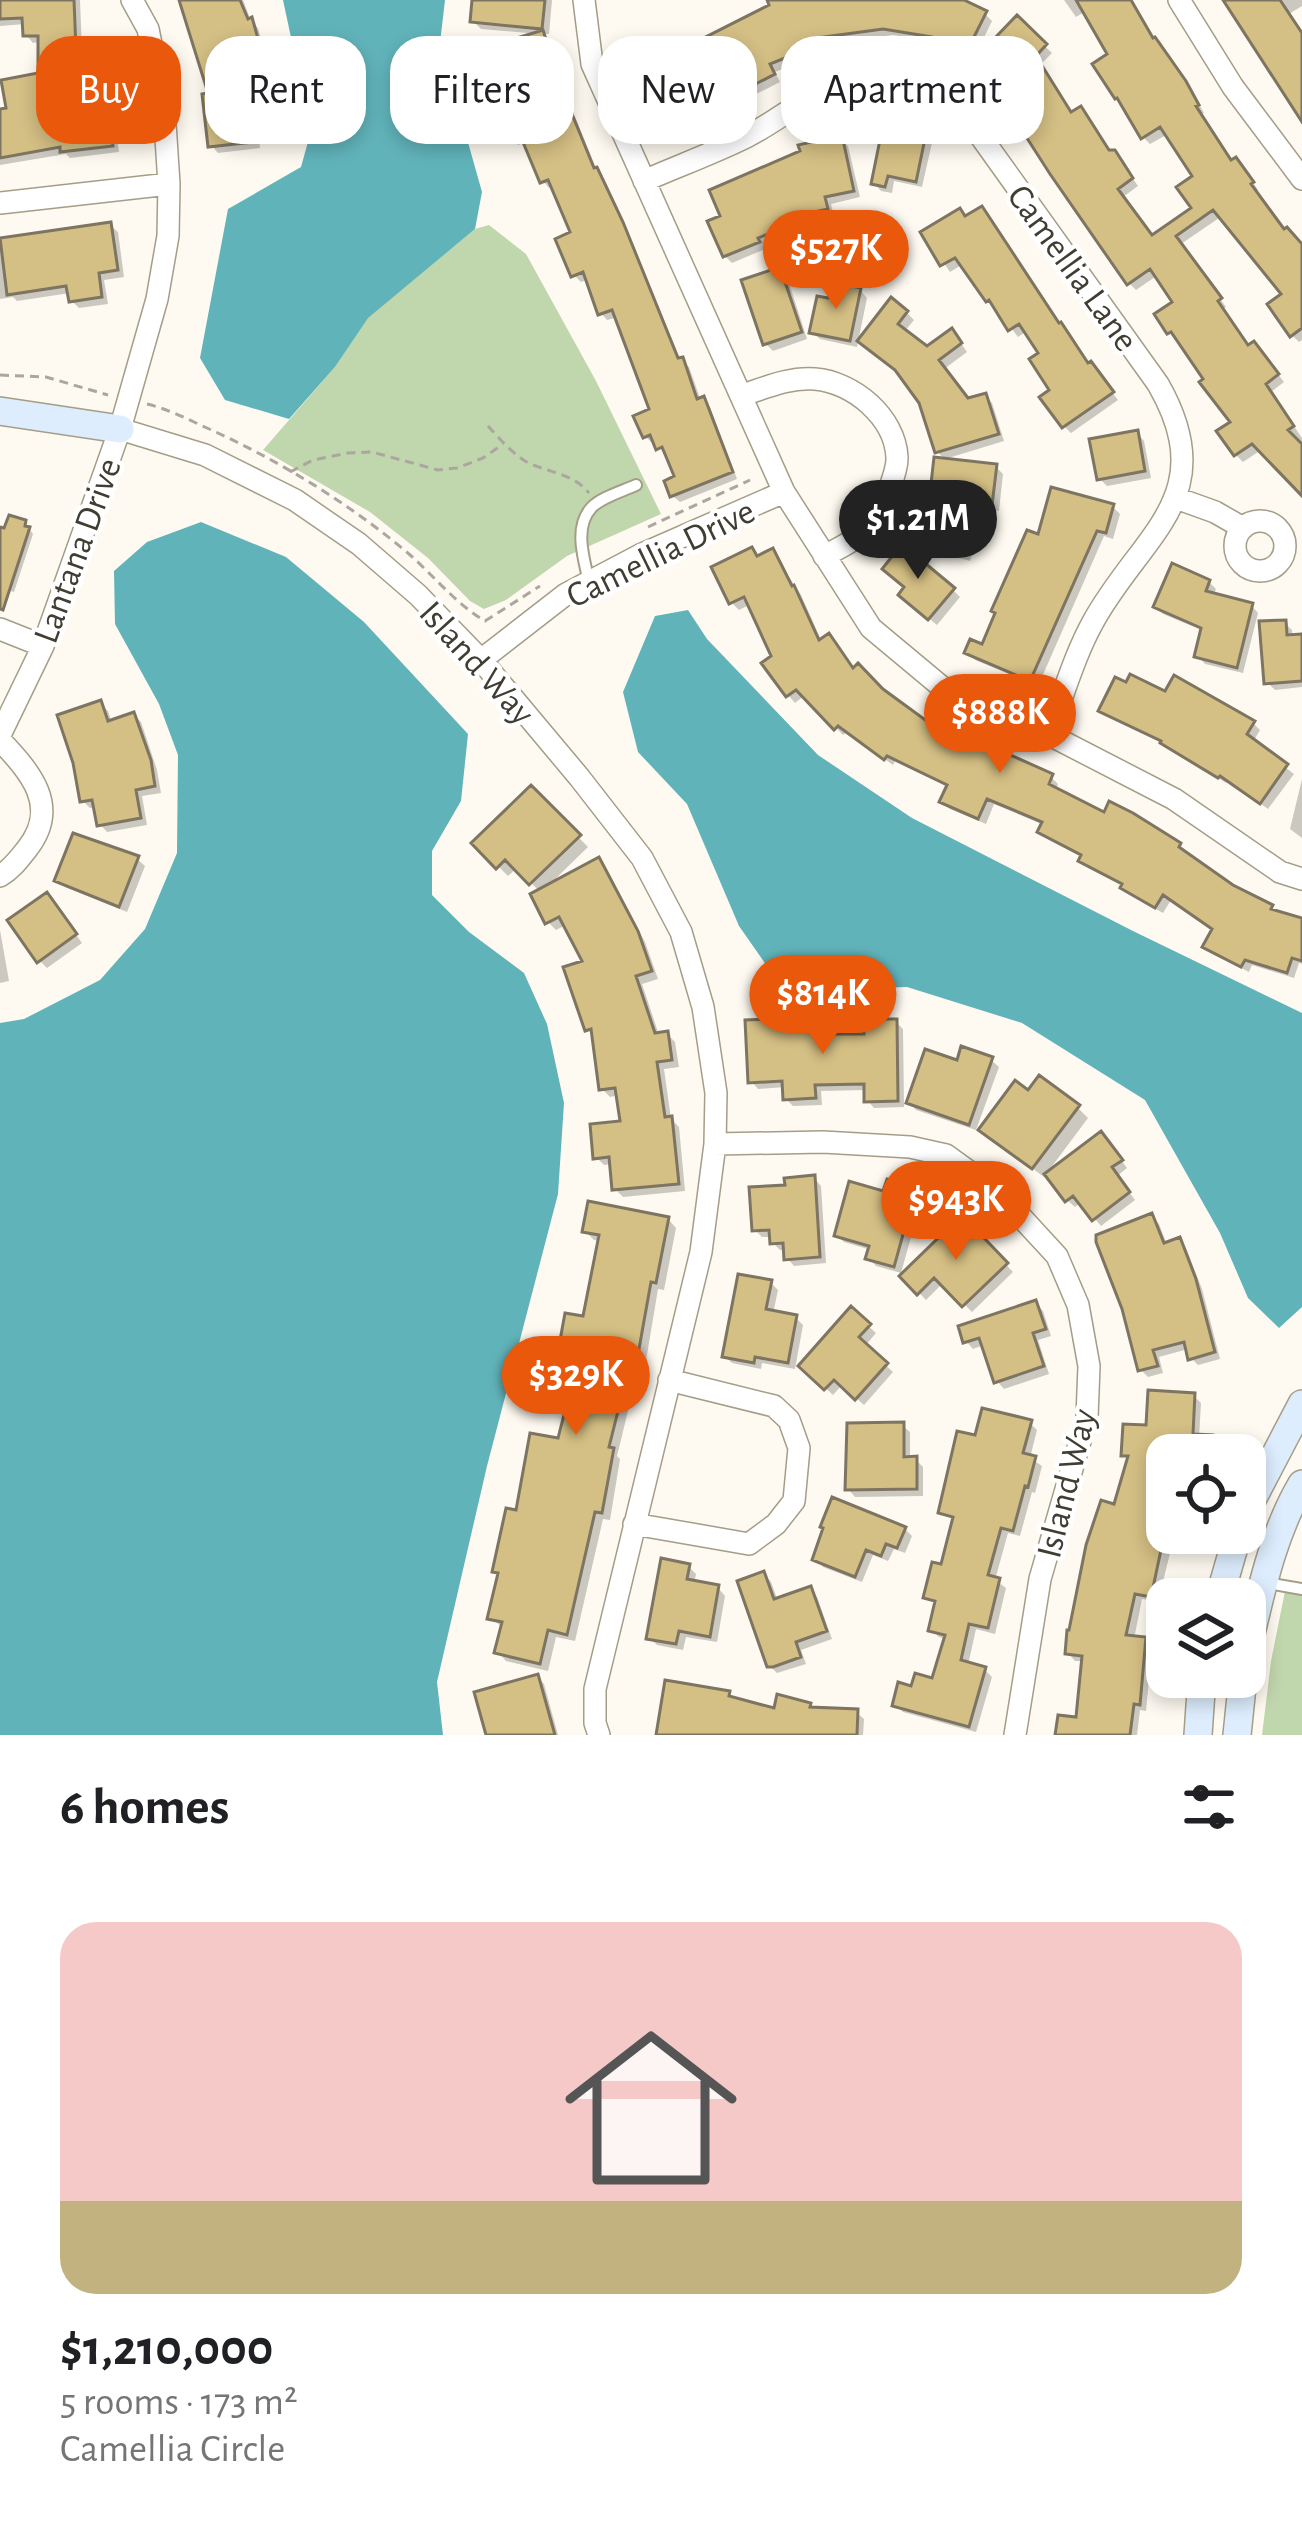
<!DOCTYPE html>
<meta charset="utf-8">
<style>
:root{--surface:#fff;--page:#f2f2f2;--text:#202124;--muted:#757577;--accent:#ea580c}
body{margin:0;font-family:"Alegreya Sans",sans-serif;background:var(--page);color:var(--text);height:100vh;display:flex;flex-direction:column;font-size:45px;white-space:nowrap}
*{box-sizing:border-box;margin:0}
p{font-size:39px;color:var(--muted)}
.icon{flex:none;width:66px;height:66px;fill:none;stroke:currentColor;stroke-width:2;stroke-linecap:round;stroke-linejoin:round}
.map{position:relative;height:1735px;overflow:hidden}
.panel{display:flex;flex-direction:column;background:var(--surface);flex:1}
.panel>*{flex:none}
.guide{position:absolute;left:36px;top:36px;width:1230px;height:108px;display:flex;gap:24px}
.buttons{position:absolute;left:1146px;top:1434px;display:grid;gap:24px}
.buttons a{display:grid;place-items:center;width:120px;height:120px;border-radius:24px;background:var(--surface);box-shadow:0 6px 18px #0003;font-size:60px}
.price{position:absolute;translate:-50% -102px;padding:0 27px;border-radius:42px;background:var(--accent);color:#fff;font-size:39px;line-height:78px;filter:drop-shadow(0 3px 6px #0008)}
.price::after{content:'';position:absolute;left:50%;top:72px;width:36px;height:27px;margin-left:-18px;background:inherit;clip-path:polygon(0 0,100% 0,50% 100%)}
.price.selected{background:#222;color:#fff}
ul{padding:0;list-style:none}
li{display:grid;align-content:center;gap:24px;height:636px;padding:0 60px}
li span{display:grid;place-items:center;height:372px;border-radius:36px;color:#555}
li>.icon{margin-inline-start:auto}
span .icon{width:216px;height:216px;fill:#fffc;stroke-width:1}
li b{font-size:51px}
h2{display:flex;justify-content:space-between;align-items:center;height:144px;padding:0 60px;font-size:51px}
.tag{padding:0 42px;border-radius:36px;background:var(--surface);box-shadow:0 6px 18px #0003;font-size:42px;line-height:108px}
.tag.selected{background:var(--accent);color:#fff}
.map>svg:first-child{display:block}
.green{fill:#c0d6ad}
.water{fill:#61b3ba}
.shadow{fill:#0003}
.building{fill:#d4bf84;stroke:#7d7561;stroke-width:3}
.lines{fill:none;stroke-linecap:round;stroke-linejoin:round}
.lane-casing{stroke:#a49d87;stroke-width:14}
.street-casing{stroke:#a49d87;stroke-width:24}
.secondary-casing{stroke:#a49d87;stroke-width:30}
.path{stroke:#aba79e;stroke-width:3;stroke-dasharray:9 6;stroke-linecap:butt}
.lane{stroke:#fff;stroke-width:10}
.street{stroke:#fff;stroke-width:21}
.secondary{stroke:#ddedfd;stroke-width:27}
.labels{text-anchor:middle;stroke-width:9;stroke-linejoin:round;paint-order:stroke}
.street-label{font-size:36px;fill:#403d33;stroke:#fff}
</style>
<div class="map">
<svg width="1302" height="1735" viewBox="0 0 1302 1735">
<rect width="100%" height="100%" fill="#fefaf1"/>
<!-- green -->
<path class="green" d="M489 225 526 254 596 381 661 514 567 556 506 600 484 609 470 601 428 558 370 512 263 450 335 367 367 318 475 229Z
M1286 1586 1302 1589V1735H1262L1271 1661Z"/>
<!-- water -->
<path class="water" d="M283 0H445L440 43 482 192 475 229 368 318 335 367 289 419 225 400 200 358 228 209 301 167 311 131Z
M201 522 286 557 364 622 468 734 461 801 432 851V895L469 932 524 973 547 1024 564 1103 558 1194 487 1466 437 1682 443 1735H0V1023L24 1019 100 980 145 929 177 853 178 755 159 704 115 624 114 571 147 542Z
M688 610 707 639 818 755 912 818 1133 931 1302 1013V1307L1279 1328 1248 1298 1220 1233 1145 1100 1022 1023 907 987 811 990 769 969 739 926 687 804 638 752 623 692 655 616Z"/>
<!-- shadow -->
<path class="shadow" d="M0 0H80L83 78 88 84 91 104 106 102 113 109 119 152 70 158 66 154 0 165V112L10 111 42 76 41 42 33 43 26 35 25 24 0 26Z
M183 0H243L251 21 258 28 275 88 285 95 288 126 258 129 260 148 218 153 211 145 212 96Z
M475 0H552L549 34H543L549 40 567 97 598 173 628 232 681 361 689 367 701 401 703 400 710 407 737 479 680 502 673 496 678 478 656 441 652 443 645 436 653 411 618 317 607 320 601 313 589 279 581 282 574 275V234L554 186 549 188 543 181 526 142 518 145 511 138 506 100 540 34 481 29 473 21Z
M770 0H957L985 14 992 21 974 58 942 43 893 35 813 45 817 55 775 72 780 82 715 115 672 133 665 125 691 67 773 6Z
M1064 0H1132L1154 39 1192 92 1204 113 1201 114 1232 163 1243 168 1258 190 1256 192 1285 232 1302 248V279L1222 216 1181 244 1226 307 1223 309 1249 348 1261 352 1284 382 1271 392 1302 438V492L1261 450 1243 462 1236 455 1221 432 1234 423 1207 380 1169 332 1176 303 1158 275 1136 290 1129 283 1017 20 1052 53 1041 64 1072 115 1121 161 1138 186 1123 197 1153 238 1195 209 1196 177 1168 134 1150 144 1143 137 1111 55 1086 11 1076 17Z
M1225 0H1302V6L1289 14 1302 34V115Z
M926 127 934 134 922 187 894 181 892 193 881 191 874 183Z
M841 139 848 146 860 197 831 204 834 216 806 222 808 227 763 245 765 249 732 263 725 256Z
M110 225 118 232 124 277 104 280 108 304 79 308 72 301 70 293 17 301 13 297 0 299V241Z
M924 233 1059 323 1118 400 1071 433 1064 426 1042 354 1027 331 1018 337 963 264 950 272Z
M780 270 787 277 807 339 773 351 765 343Z
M860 290 867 298 857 347 820 339 812 332 831 301Z
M1302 302V340L1299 342 1292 335Z
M907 313 914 320 904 332 927 350 958 339 967 352 944 369 969 401 985 396 992 403 1004 441 945 459 937 452 922 401 900 373 868 347Z
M1137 433 1144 441 1151 478 1107 486 1100 479Z
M996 467 1003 474 999 511 985 509 970 561 928 549 921 542Z
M1112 506 1120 514 1113 539 1104 536 1038 686 975 660 967 652 984 648 1040 538Z
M25 523 33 534 14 592 0 588V530Z
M772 552 801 595 822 642 854 671 926 724 1051 777 1058 784 1055 791 1180 846 1232 887 1271 908 1277 914 1302 922V964L1299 963 1294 978 1252 965 1249 972 1213 954 1206 947 1215 930 1171 900 1163 913 1131 895 1125 886 1089 868 1082 861 1083 857 1048 839 1041 832 1044 825 994 804 986 824 950 809 942 802 949 787 895 761 893 765 847 732 843 735 805 695 795 703 788 695 775 657 751 604 739 610 732 603 715 569 759 559Z
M1209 582 1216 589 1213 596 1251 605 1258 613 1243 673 1205 664 1198 656 1204 631 1163 614 1156 607Z
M953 590 960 597 937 625 909 602Z
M1285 623 1292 630 1293 644 1302 632V687L1275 690 1267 682Z
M1127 686 1166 695 1253 723 1260 730 1253 742 1294 774 1268 809 1228 780 1226 783 1166 745 1109 717 1101 710Z
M100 704 108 711 112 723 134 715 141 722 157 770 161 793 142 796 147 825 107 832 100 824 97 807 90 808 83 801Z
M1302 779V838L1290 829Z
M531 789 588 847 548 886 598 861 606 869 645 942 658 979 642 984 659 1035 667 1034 675 1042 679 1067 664 1069 671 1119 679 1127 685 1191 623 1197 615 1189 612 1164 604 1165 596 1157 623 1124 619 1095 610 1097 602 1089 595 1036 588 1029 586 962 566 925 556 930 548 922 540 892 517 868 508 876 475 843Z
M137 859 145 866 127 912 65 887 58 880Z
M53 903 82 943 47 968 40 961Z
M0 930 9 981 0 983Z
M811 1020 818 1027 819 1037H867L896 1022 903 1029 904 1107 874 1108 867 1100V1090L821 1091 822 1105 793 1106 786 1099 785 1087 758 1089 751 1081Z
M991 1060 999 1067 976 1130 916 1110 909 1102 958 1064Z
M1029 1094 1078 1108 1088 1118 1044 1177 992 1139Z
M1108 1142 1127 1168 1117 1176 1135 1200 1101 1226 1081 1202 1075 1207 1067 1200Z
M814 1178 821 1186 826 1263 794 1266 787 1258 786 1250H780L773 1243 772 1237H762L755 1230 788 1188Z
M915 1190 922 1198 901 1273 876 1266 869 1258 871 1250 844 1242 837 1235 885 1195Z
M1151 1217 1159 1224 1167 1245 1179 1241 1186 1248 1202 1289 1220 1359 1198 1365 1191 1358 1188 1349 1159 1357 1163 1373 1148 1377 1141 1370Z
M668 1219 676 1228 664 1290 658 1289 645 1367 639 1366 617 1456 620 1459 610 1520 603 1519 575 1641 556 1637 548 1671 506 1661 498 1652 504 1628 490 1618 501 1576 496 1571 519 1513 560 1441 569 1404 558 1395 569 1351 562 1345 585 1320 601 1241 594 1240 585 1231Z
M962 1220 1013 1272 972 1312 943 1283 926 1300 903 1276Z
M770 1282 778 1290 773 1314 796 1318 803 1325 795 1369 762 1363 761 1369 732 1363 725 1356Z
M1035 1303 1043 1311 1051 1336 1038 1340 1049 1374 1004 1389 997 1381 984 1345 973 1349 966 1341Z
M852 1311 876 1333 865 1346 893 1372 864 1405 842 1385 833 1395 802 1366Z
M1194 1396 1201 1403 1199 1438H1212L1219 1446 1218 1455H1167V1533H1175L1158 1602 1142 1599 1134 1639 1145 1640 1152 1647 1146 1711 1140 1710 1137 1735H1058L1079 1721 1085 1661H1075L1068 1653 1130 1460 1124 1454 1149 1428Z
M1030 1423 1037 1430 1030 1458 1042 1466 1035 1493 1032 1492 1020 1536 1008 1533 995 1580 1006 1588 995 1634 976 1629 968 1665 985 1670 992 1677 976 1732 903 1712 895 1705 913 1690 935 1682 946 1639 939 1637 932 1630 938 1605 927 1597 943 1567 955 1521 941 1512 977 1439Z
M902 1425 910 1432V1460L915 1459 923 1467V1496L855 1497 848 1489Z
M905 1529 912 1536 905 1553 894 1549 888 1561 873 1555 862 1582 823 1567 816 1559Z
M688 1566 696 1574 694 1584 718 1588 725 1596 717 1642 686 1637 683 1650 657 1645 650 1638Z
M764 1574 771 1582 778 1601 810 1590 817 1597 832 1639 801 1650 806 1664 777 1673 770 1666Z
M537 1677 544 1684 558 1735H489Z
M856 1712 864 1719 863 1735H821Z"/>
<!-- building -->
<path class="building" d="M0 0H74L77 74 82 73 85 101 107 99 113 146 60 152V147L0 158V109L6 108 1 80 38 73V36H23L22 18 0 19Z
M179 0H240L248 19 252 17 271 86 278 85 282 119 252 123 254 142 208 147 202 94 208 93Z
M472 0H545L542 29 470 22Z
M767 0H964L987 11 966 53 932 37 883 29 809 39 812 47 770 64 775 74 707 109 662 127 644 82 687 65 680 50 769 5Z
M1076 0H1131L1153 38 1155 37 1186 81 1199 105 1196 106 1231 160 1236 157 1254 182 1251 184 1284 229 1287 227 1302 244V328L1290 337 1267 304 1281 294 1213 210 1176 236 1222 298 1218 301 1248 345 1254 341 1279 374 1266 384 1294 426 1288 430 1302 444V496L1252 444 1234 456 1216 431 1230 422 1199 382 1203 379 1171 332 1167 334 1154 314 1172 302 1150 269 1127 285 1050 174 993 85 970 64 1017 15 1047 44 1036 56 1071 112 1081 106 1109 150H1115L1133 178 1118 189 1152 235 1191 208 1176 187 1192 176 1160 127 1141 139 1117 98 1115 99 1092 64 1107 54Z
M1223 0H1280L1302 33V122Z
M543 30 561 87 594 168 597 167 623 222 678 358 683 357 697 399 704 396 733 472 670 497 664 481 674 476 662 447 656 450 650 435 643 438 633 416 649 409 612 310 598 315 583 272 571 277 555 239 570 232 548 180 540 183 520 135 509 140 495 100 502 98 487 47Z
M885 115 928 124 916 182 888 176 885 187 871 184Z
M842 135 854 191 825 197 828 209 801 215 802 220 758 238 760 242 723 257 707 221 720 216 709 190 800 151 798 145Z
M982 206 1059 323 1061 322 1088 363 1091 361 1114 392 1062 428 1039 397 1049 390 1029 359 1038 353 1019 324 1008 331 989 300 986 302 955 258 940 266 920 232 960 208 965 216Z
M111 222 118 270 99 273 102 297 69 302 66 286 7 295 0 238Z
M780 267 802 332 763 345 741 280Z
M832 282 861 288 850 341 809 333 817 296 828 298Z
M891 297 908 311 898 324 927 346 952 328 962 343 939 360 968 398 986 393 999 434 935 453 919 403 895 370 857 341Z
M1138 430 1145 471 1097 480 1089 439Z
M934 457 997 464 992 505 978 503 963 555 917 543 934 484H931Z
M1051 487 1114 504 1106 533 1097 531 1030 681 964 653 970 639 982 644 995 613 991 611 1027 530 1038 534Z
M9 515 26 520 25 526 30 527 3 610 0 609V527L4 528Z
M902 544 955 588 928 620 898 595 904 587 882 569Z
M752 547 757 556 773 548 792 586 794 585 819 640 829 633 853 668 858 663 883 689 928 722 977 745 979 741 1053 774 1049 784 1104 812 1109 801 1133 813 1181 843 1179 847 1233 885 1273 905 1271 909 1302 918V961L1292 958 1287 973 1245 960 1241 967 1202 947 1212 929 1163 895 1155 908 1120 888 1122 884 1078 861 1081 855 1037 832 1042 822 987 799 978 819 939 802 947 785 887 756 884 760 838 726 834 730 796 690 786 697 761 663 771 656 744 597 729 604 711 567Z
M1172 563 1210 580 1206 591 1253 603 1237 668 1194 657 1201 628 1153 607Z
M1286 620 1287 635 1302 634V681L1264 684 1259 621Z
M1130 674 1165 691 1174 675 1255 721 1247 734 1288 764 1260 804 1220 776 1218 778 1160 743 1161 741 1098 711 1115 677 1126 682Z
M101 700 108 721 134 712 151 760 155 786 136 790 141 818 97 826 92 800 80 802 73 763 57 715Z
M531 785 581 835 529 885 505 860 496 869 471 843Z
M73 833 139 856 119 907 54 881Z
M599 857 638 931 652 971 636 976 655 1033 668 1031 672 1060 657 1062 665 1117 672 1116 679 1184 612 1190 609 1157 593 1159 590 1124 620 1121 615 1088 599 1090 591 1029 585 1031 563 967 582 961 559 917 545 924 530 894Z
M47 892 77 934 37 963 7 920Z
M812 1017 813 1034H864L863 1019H897L898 1101 864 1102V1084L815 1085 816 1098 783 1100 782 1081 748 1083 745 1020Z
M961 1046 993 1057 969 1125 906 1103 925 1049 957 1060Z
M1039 1075 1080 1105 1032 1169 978 1130 1015 1080 1028 1090Z
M1101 1131 1123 1160 1112 1167 1130 1192 1092 1221 1073 1196 1065 1202 1044 1174Z
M815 1175 820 1257 784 1260 783 1243 770 1244 769 1230 752 1231 749 1187 785 1185 784 1178Z
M887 1179 916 1188 894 1267 865 1259 869 1246 834 1236 849 1181 883 1191Z
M588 1201 669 1217 656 1283 651 1282 637 1360 631 1359 609 1447 614 1448 602 1513 595 1512 567 1635 548 1630 540 1664 494 1653 502 1622 487 1619 498 1573 492 1572 506 1508 516 1510 530 1433 558 1438 568 1399 554 1396 566 1347 559 1346 565 1313 583 1316 599 1235 582 1232Z
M1152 1213 1164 1243 1180 1237 1196 1279 1215 1352 1188 1360 1184 1342 1153 1350 1158 1366 1138 1371 1122 1309 1096 1242V1235Z
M962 1215 1008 1263 962 1307 934 1278 917 1295 899 1276Z
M738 1274 772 1280 766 1309 797 1315 788 1363 755 1357 754 1363 722 1357Z
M1036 1300 1046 1329 1033 1333 1044 1366 994 1383 979 1338 963 1343 958 1326Z
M851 1306 871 1324 859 1337 888 1363 855 1400 834 1380 824 1390 798 1366Z
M1148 1390 1195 1393 1193 1434 1213 1435 1212 1455H1167V1476L1161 1497 1167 1499V1535L1161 1550 1151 1597 1135 1594 1126 1635 1146 1637 1140 1705 1134 1704 1130 1735H1055L1058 1715 1076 1717 1082 1656 1065 1654 1067 1630H1069L1086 1545 1101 1500 1114 1504 1128 1456H1121L1123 1424 1146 1425Z
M982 1408 1032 1420 1023 1453 1036 1456 1028 1487 1025 1486 1013 1531 1001 1528 988 1575 1000 1578 988 1628 969 1624 961 1660 986 1667 969 1727 892 1706 898 1682 911 1686 915 1673 932 1678 945 1635 928 1631 935 1601 923 1598 932 1562 941 1564 953 1517 938 1513 957 1431 975 1435Z
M904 1422V1457L917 1456V1489L845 1490 847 1423Z
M832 1497 906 1527 897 1548 886 1544 881 1556 866 1550 855 1577 812 1560 823 1528 820 1527Z
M661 1558 690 1564 687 1579 719 1585 710 1637 679 1631 676 1644 646 1639Z
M764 1571 774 1599 811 1586 827 1631 796 1642 801 1657 773 1667H767L737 1581Z
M538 1674 555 1735H486L474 1692Z
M665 1680 730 1691 729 1696 774 1708 777 1694 811 1703 810 1707 858 1709 857 1735H656Z"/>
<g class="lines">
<!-- lane casing -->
<g class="lane-casing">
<path id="lane" d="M589 582C584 559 573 527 592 507 602 497 623 491 636 485
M1267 1583 1302 1589"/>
</g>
<!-- street casing -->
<g class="street-casing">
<path id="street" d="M584 0 592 64 784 492 871 628 943 688 1048 734 1174 799 1280 872 1302 879
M1179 0 1233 87 1302 179
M644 181C678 166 714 153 748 136 831 92 850 38 951 95L1158 384C1223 497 1141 534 1093 622 1074 656 1063 697 1048 734
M0 203 169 184
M743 395C767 387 790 377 815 379 853 382 895 417 897 457 898 470 883 508 876 518 862 537 844 546 824 556
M120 429 205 455 295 500 359 544 418 595 481 660 579 777 642 858 681 932 703 1007 716 1093 715 1144 701 1252 595 1689V1723L599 1735
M1176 498 1215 512 1243 528
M1235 546a25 25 0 1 1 50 0a25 25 0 1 1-50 0Z
M0 629 43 646
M481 660 566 594 640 555 784 492
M0 735 43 646 120 429 157 299 168 236 169 184 164 108 148 29 132 0
M0 740C30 772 61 806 27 849 19 859 12 869 0 876
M715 1144 823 1142 910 1147 946 1155 1000 1194 1057 1256 1078 1305 1089 1366 1087 1417 1040 1579 1015 1735
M634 1524 749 1544 776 1524 794 1501 799 1448 789 1420 774 1406 669 1380"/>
</g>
<!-- secondary casing -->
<g class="secondary-casing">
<path id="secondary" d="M0 411 120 429
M1245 1513 1302 1404
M1219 1599 1238 1533
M1245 1659C1259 1601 1271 1536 1302 1484
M1198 1735 1202 1677
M1237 1735 1243 1677"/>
</g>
<!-- path -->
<path class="path" d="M0 375 46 377 108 395
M147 404C168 409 187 419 207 428 278 460 349 503 409 554 434 576 456 604 485 621L540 586
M488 426C499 438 511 452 525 461 547 473 572 472 589 493
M290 472 313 460 348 453 372 452 438 470 457 468 483 458 503 444
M648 527 750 480"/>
<!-- lane -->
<use href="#lane" class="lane"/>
<!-- street -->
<use href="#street" class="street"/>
<!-- secondary -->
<use href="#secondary" class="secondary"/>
</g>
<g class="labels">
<!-- street labels -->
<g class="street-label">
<text transform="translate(1074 267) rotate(54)" y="13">Camellia Lane</text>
<text transform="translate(76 550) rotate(-70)" y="13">Lantana Drive</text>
<text transform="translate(660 552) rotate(-26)" y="13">Camellia Drive</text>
<text transform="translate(478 662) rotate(48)" y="13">Island Way</text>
<text transform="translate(1065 1483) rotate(-76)" y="13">Island Way</text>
</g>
</g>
</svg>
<div class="buttons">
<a><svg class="icon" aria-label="locate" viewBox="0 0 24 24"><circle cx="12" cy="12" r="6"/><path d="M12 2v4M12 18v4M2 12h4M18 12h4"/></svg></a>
<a><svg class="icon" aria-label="layers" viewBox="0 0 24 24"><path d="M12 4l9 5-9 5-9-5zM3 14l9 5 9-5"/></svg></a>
</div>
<b class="price" style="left:836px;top:312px">$527K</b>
<b class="price selected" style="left:918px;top:582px">$1.21M</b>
<b class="price" style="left:1000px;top:776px">$888K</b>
<b class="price" style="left:823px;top:1057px">$814K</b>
<b class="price" style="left:956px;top:1263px">$943K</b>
<b class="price" style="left:576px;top:1438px">$329K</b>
<div class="guide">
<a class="tag selected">Buy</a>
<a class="tag">Rent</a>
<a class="tag">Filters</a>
<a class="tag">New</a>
<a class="tag">Apartment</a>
</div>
</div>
<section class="panel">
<h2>6 homes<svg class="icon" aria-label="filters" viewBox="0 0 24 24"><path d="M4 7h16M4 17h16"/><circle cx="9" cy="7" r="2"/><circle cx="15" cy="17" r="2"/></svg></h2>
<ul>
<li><span style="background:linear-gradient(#f6c9c9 75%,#c2b280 0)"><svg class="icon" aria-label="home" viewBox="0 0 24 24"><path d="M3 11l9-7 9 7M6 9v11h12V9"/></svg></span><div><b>$1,210,000</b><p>5 rooms · 173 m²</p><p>Camellia Circle</p></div></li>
</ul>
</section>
